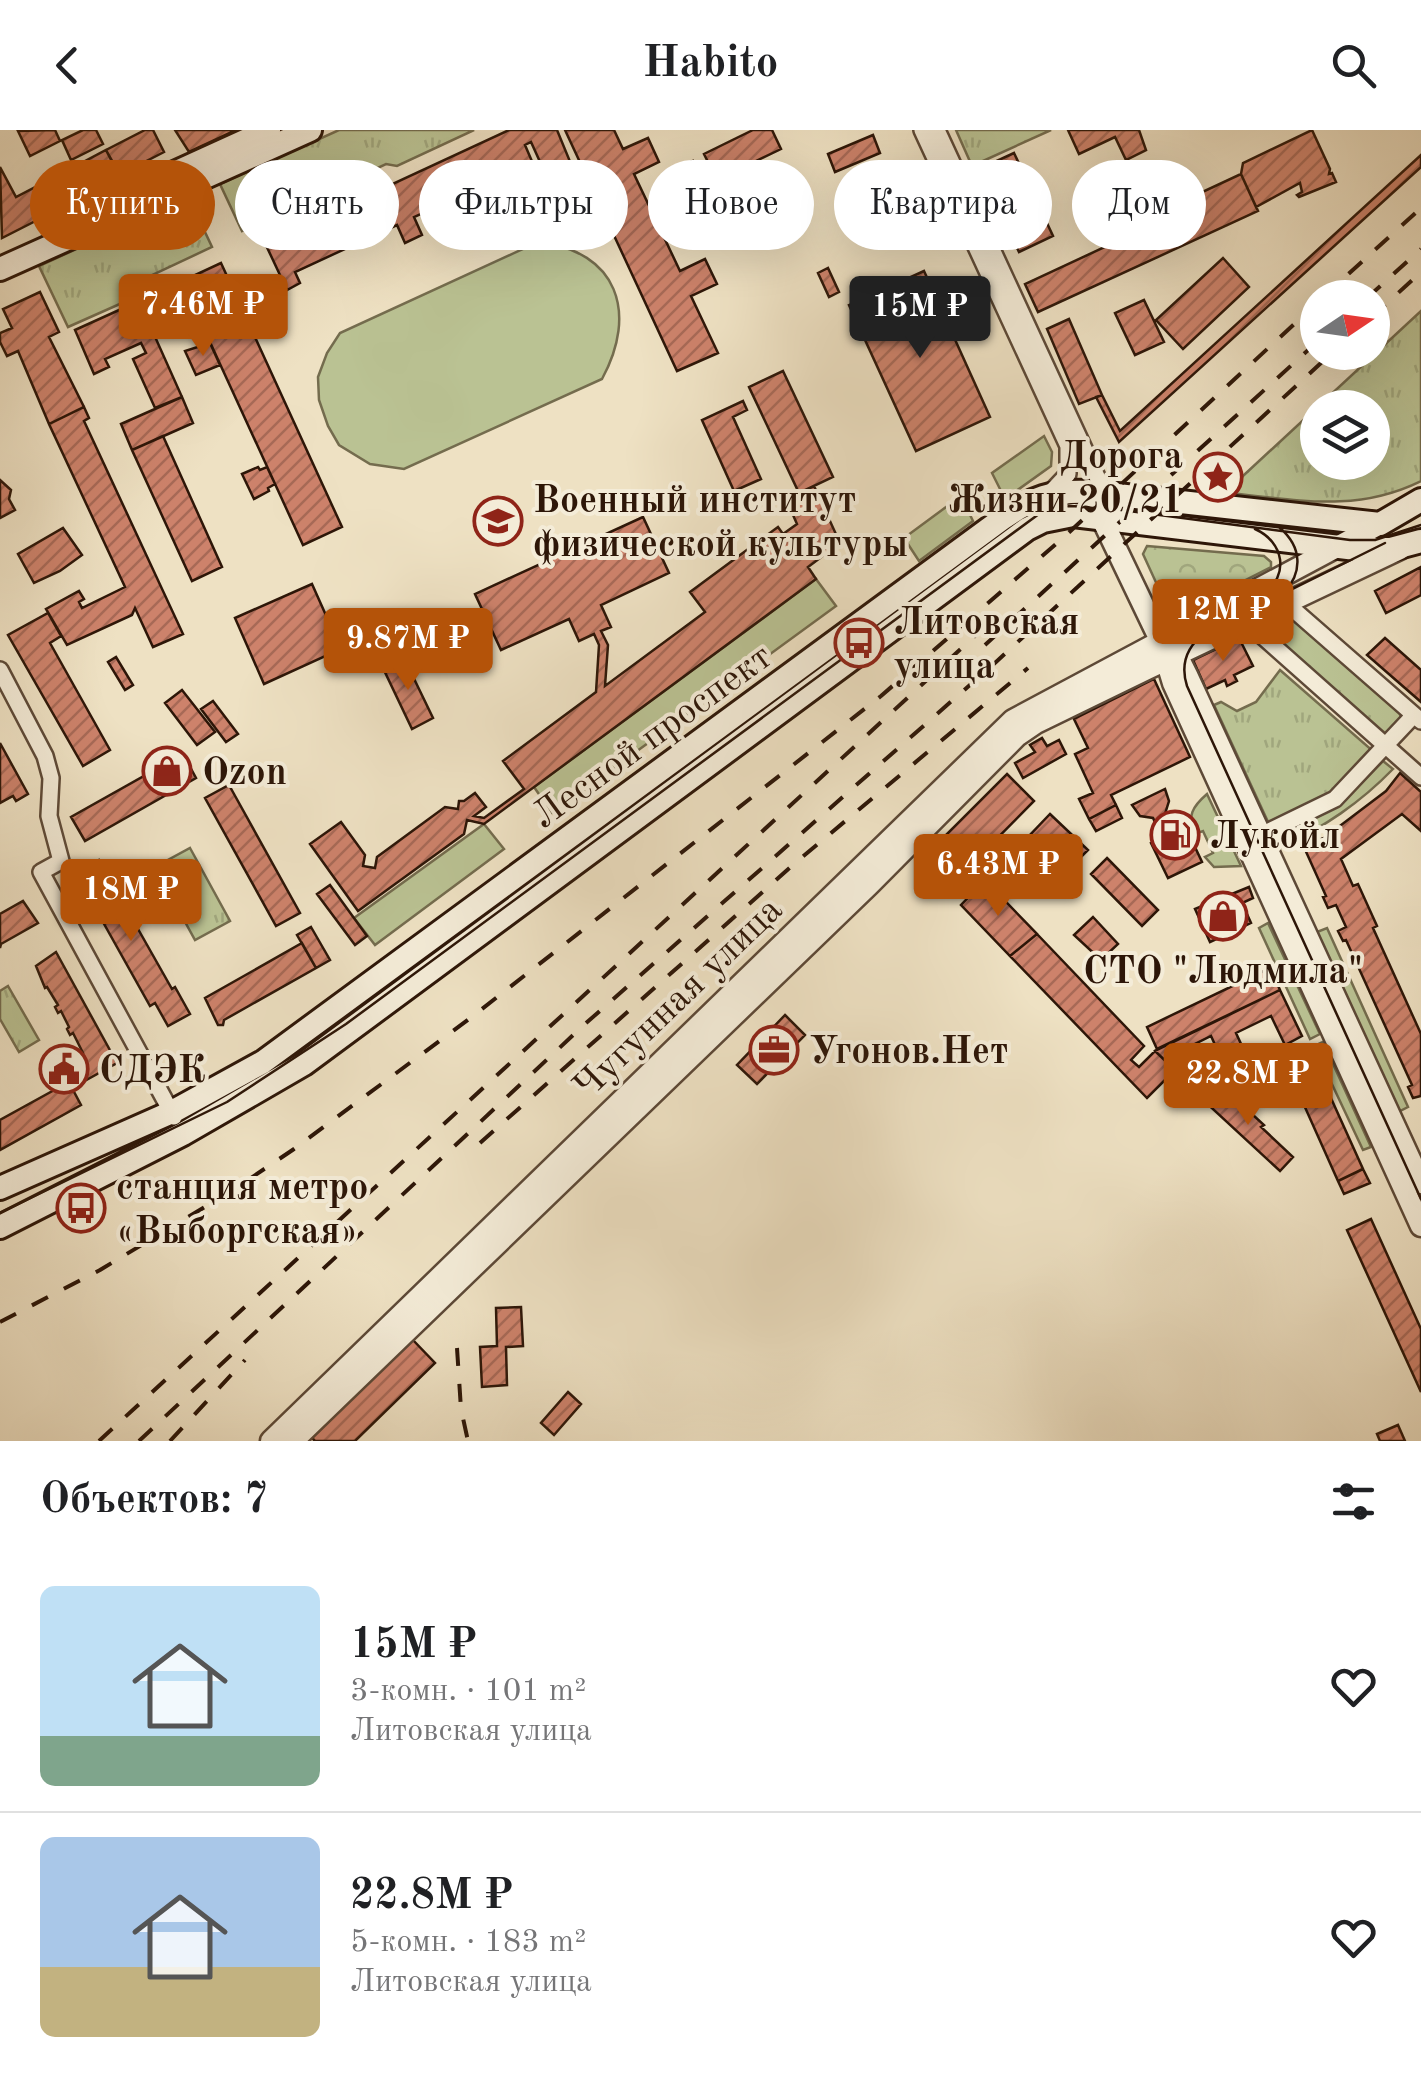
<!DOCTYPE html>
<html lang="ru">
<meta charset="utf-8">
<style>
:root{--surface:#fff;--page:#f6f6f6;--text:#202124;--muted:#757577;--line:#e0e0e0;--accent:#b45309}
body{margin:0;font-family:"Old Standard TT",serif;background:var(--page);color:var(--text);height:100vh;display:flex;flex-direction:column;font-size:38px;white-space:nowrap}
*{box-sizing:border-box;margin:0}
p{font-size:32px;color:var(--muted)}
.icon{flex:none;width:55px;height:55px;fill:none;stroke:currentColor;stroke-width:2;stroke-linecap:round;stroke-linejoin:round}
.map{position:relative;height:1311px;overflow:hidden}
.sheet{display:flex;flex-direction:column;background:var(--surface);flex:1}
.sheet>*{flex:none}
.top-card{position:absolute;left:30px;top:30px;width:1362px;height:90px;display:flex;gap:20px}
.needle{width:65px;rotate:77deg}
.tools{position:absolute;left:1300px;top:150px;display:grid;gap:20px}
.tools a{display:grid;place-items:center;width:90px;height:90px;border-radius:50%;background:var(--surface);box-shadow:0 10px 40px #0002;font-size:50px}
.price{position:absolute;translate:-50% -85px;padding:0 22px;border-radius:10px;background:var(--accent);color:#fff;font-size:32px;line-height:65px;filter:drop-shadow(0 2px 5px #0008)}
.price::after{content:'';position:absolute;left:50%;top:60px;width:30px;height:22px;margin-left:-15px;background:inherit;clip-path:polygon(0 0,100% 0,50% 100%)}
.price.on{background:#222;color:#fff}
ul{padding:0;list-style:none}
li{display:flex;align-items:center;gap:30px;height:250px;padding:0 40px}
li+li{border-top:2px solid var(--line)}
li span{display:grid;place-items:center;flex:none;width:280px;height:200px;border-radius:15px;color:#555}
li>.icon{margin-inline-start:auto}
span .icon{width:120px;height:120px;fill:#fffc;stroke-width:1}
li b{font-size:42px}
h2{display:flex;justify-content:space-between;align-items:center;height:120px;padding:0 40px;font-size:42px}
.chip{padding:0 35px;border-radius:45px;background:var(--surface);box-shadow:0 10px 40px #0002;font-size:35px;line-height:90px}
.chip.on{background:var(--accent);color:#fff}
header{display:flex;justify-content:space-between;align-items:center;height:130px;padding:0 40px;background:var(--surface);font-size:45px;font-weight:700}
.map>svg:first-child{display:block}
.green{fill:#bac293;stroke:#746c4e;stroke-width:2.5}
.forest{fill:url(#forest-crowns);stroke:#746c4e;stroke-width:2.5}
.park{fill:url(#park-tufts);stroke:#746c4e;stroke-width:2.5;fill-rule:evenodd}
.building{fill:url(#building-hatch);stroke:#2d1608;stroke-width:2.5}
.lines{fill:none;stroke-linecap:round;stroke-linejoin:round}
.minor-casing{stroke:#5d4937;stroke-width:20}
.tertiary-casing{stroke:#5d4937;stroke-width:25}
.secondary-casing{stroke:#2d1608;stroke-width:28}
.minor{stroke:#f4ecd8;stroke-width:15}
.tertiary{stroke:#f4ecd8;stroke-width:20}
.secondary{stroke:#f4ecd8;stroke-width:22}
.tram{stroke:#2d1608;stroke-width:2.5}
.rail{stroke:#2d1608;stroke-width:4;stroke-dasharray:18 18;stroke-linecap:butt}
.labels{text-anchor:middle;stroke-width:8;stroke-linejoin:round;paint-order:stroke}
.poi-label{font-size:38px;font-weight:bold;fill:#2d1608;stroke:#f4ecd8;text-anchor:start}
.street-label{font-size:38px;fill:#2d1608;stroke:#f4ecd8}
</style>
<header><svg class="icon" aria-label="back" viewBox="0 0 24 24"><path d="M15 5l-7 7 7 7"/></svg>Habito<svg class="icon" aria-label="search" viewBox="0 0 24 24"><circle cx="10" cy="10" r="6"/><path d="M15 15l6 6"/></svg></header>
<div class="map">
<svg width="1421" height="1311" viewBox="0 0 1421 1311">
<defs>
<pattern id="forest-crowns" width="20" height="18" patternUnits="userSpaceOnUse" patternTransform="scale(2.5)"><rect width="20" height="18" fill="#bac293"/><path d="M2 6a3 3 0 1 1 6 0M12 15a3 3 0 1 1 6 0" fill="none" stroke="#a0a67d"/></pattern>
<pattern id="park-tufts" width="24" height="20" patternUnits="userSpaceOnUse" patternTransform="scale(2.5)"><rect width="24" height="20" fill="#bac293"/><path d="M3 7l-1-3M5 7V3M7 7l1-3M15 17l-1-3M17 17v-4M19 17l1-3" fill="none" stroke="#a0a67d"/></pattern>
<pattern id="building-hatch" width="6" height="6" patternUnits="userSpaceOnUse" patternTransform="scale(2.5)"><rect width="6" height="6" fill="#cd826b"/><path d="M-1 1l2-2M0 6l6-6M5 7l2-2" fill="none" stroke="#a76956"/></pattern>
</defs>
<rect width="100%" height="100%" fill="#eee1c3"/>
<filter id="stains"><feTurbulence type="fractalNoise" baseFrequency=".002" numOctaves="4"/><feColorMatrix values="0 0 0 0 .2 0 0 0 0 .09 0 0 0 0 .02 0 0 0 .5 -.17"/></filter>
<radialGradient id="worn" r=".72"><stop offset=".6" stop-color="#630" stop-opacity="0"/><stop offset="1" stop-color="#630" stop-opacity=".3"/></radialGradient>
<!-- green -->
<path class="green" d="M538 112C618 121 638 183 602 249L404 339 370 334 339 315 328 296 319 270 318 247 327 223 340 203Z
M1044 306 1052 322 1051 336 1005 369 992 343Z
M961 366 973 391 919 431 904 408Z
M816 449 836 476 552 683 534 657Z
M1383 631 1393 639C1359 674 1325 696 1281 718L1275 706 1340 674Z
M1207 664 1241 736 1214 737 1205 727 1213 723 1203 701 1195 704C1187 686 1192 677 1207 664Z
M484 694 504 719 375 815 354 788Z
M1268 793 1320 904 1310 909 1259 798Z
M1327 798 1408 977 1398 982 1317 802Z
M1323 912 1371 1017 1363 1020 1314 916Z"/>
<!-- forest -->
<path class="forest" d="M1147 416 1264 426 1271 432V437L1175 486 1170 483 1143 424Z"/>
<!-- park -->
<path class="park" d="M339 0H474L397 36 386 34 242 101 220 54Z
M956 0H1051L972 36Z
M189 68 212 117 135 153 140 165 68 197 39 136Z
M1421 181V351C1356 383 1299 370 1229 363L1230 358ZM1318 278H1372V332H1318Z
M1282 487 1295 489 1398 579 1402 589 1388 604H1384L1270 505 1268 496Z
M1280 540 1374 622 1337 662 1269 694 1214 575 1221 572 1237 581 1256 572Z
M190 718 230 791 195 810 155 737Z
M8 856 39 910 19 922 0 889V861Z"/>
<!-- building -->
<path class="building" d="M55 0 60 11 30 26 18 1Z
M83 0H96L103 14 71 30 62 10Z
M145 0H153L164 22 119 45 106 20Z
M175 0H236L189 22Z
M509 0H557L571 34 546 45 531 12 525 15 537 43 524 49 519 39 414 87 422 105 405 113 397 95 295 142 300 153 287 160 265 113Z
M565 0H614L623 19 648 8 659 32 634 44 680 141 705 129 717 154 691 166 718 223 677 241Z
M753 0H772L781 19 717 50 704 24Z
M1068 0H1139L1146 20 1126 30 1115 7 1079 24Z
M1312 0 1330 39 1329 44 1332 43 1336 52 1299 67 1297 65 1302 62 1300 53 1256 77 1241 44 1243 33Z
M873 5 880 23 835 42 828 24Z
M106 20 115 36 81 54 72 38Z
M1014 23 1053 106 1019 122 979 39Z
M1421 25V37L1119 312 1096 267 1102 265 1120 301Z
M693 31 712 70 701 75 682 36Z
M0 37 16 67 47 51 61 78 2 108Z
M72 38 86 65 61 78 47 51Z
M912 43 937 102 924 107 923 104 916 106 893 51Z
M1241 44 1258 81 1038 182 1025 154 1122 109 1130 104 1127 97Z
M1223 128 1249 157 1183 219 1156 190Z
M221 133 342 397 303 415 182 151Z
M828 138 839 162 829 167 818 143Z
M924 141 990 287 916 321 849 175Z
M40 162 59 202 49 207 84 277 49 294 18 221 7 226 0 212V203L12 198 3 179Z
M1144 170 1164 212 1135 225 1115 183Z
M139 171 182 267 155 278 133 229 146 223 141 213 105 229 109 237 94 244 75 200Z
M1069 189 1102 265 1079 274 1047 199Z
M210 213 220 235 196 245 185 221Z
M783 241 833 347 799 363 749 257Z
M182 267 193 293 132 320 121 294Z
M743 271 747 280 733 287 761 349 734 361 702 290Z
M84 277 89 288 84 291 183 504 153 517 135 478 132 485 67 515 46 479 79 461 84 469 79 472 82 478 125 457 49 294Z
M163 306 222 437 192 451 132 320Z
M258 337 260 340 267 337 275 354 268 358 269 361 254 369 242 344Z
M0 350 11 360 9 369 15 380 0 388Z
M814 356 840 413 808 437 816 449 484 694 467 690 464 704 358 781 310 714 341 692 365 725 363 736 375 738 377 727 445 677 458 679 459 671H464L475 663 486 677 474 686 484 688 524 659 503 631 596 562 599 515 594 504 579 511 569 489 501 520 475 464 643 387 669 443 601 475 611 497 601 501 608 515 605 556 705 482 690 462 778 397 783 404 797 394 786 369Z
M63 398 82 425 60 441 34 453 18 424Z
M1421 437V465L1386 483 1375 461Z
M312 454 341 519 264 554 235 488Z
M48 483 61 506 50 513 110 620 83 636 8 505Z
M1239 508 1253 536 1234 545 1237 551 1227 556 1225 550 1206 559 1193 530Z
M1385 508 1421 540V572L1367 525Z
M116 527 133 555 125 560 108 532Z
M404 528 433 588 412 599 383 538Z
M1154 549 1190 627 1111 665 1116 675 1089 689 1079 669 1093 663 1075 624 1088 618 1074 589Z
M182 560 215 602 197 615 165 573Z
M213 571 238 604 226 612 201 579Z
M1042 608 1047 616 1059 610 1066 624 1023 648 1015 633 1035 622 1030 615Z
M0 613 28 664 16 671 13 666 0 673Z
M183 624 196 648 85 711 71 687Z
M1400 643 1421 662V701L1402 684 1341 729 1353 756 1358 754 1377 796 1373 798 1421 904V966L1413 968 1408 957 1412 955 1346 810 1343 811 1338 801 1346 797 1336 775 1328 778 1323 767 1326 766 1303 715 1324 708 1386 661Z
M1007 644 1034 671 954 752 926 725Z
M229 655 300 783 276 796 205 668Z
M1165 659 1169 671 1165 684 1173 702 1185 696 1202 732 1168 748 1151 713 1162 707 1153 688 1140 686 1132 675Z
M1116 675 1122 688 1096 701 1089 689Z
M1050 684 1088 720 1078 730 1072 724 1060 736 1029 706Z
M1020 718 1029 730 1020 738 1035 757 1024 766 999 735Z
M1107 728 1158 780 1142 796 1091 744Z
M99 730 172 859 175 857 190 884 168 896 155 873 150 876 80 751 74 749 76 743Z
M985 750 1037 804 1010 826 961 775Z
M330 755 367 806 355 815 317 764Z
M1249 757 1253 768 1242 773 1251 793 1210 812 1195 779Z
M23 771 38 793 1 814 0 818V784Z
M1093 787 1118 814 1101 830 1074 805Z
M311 797 330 830 316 838 297 805Z
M1037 804 1144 916 1131 930 1139 937 1155 921 1175 940 1147 968 1010 826Z
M302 813 316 838 224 890 223 895H218L205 868Z
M56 822 117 933 72 958 81 975 0 1020V990L56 959 48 942 83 923 73 903 70 905 67 899 69 897 61 881 58 883 55 877 58 875 47 857 45 858 36 836Z
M1270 838 1280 860 1157 919 1147 897Z
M1280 860 1302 906 1285 915 1271 886 1236 903 1253 940 1231 950 1211 906 1177 923 1184 931 1175 940 1155 921Z
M785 885 805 905 757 954 737 935Z
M1311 924 1316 935 1291 946 1286 936Z
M1316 935 1363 1039 1338 1051 1291 946Z
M1215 955 1249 987 1252 984 1264 995 1261 997 1293 1027 1280 1041 1202 969Z
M1363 1039 1370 1053 1344 1064 1338 1051Z
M1371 1089 1421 1199V1262L1347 1100Z
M521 1177 523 1216 506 1217 507 1255 482 1257 480 1217 497 1216 496 1178Z
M412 1209 435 1233 355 1311H315L311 1307Z
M568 1262 581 1274 554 1305 541 1293Z
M1398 1295 1405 1311H1380L1377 1304Z"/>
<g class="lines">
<!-- minor casing -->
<g class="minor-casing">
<path id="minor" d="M922 0 1068 316V344L1050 363
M937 0 1105 364
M1286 473 1421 591
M1242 488 1421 647
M0 540 45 626 51 648 49 686 61 731 41 742 174 987
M1255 708 1335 669 1414 585"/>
</g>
<!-- tertiary casing -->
<g class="tertiary-casing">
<path id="tertiary" d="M1101 387 1160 510 1173 553 1421 1096
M1168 517 1177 525 1187 545 1421 1053
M271 1311 1013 590 1380 394
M293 1311 869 755 1017 606 1036 593 1147 539 1400 419"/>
</g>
<!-- secondary casing -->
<g class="secondary-casing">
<path id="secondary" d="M113 71 269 0
M0 139 310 0
M0 1058 172 982 263 932 1002 389C1031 368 1054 360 1090 362L1380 394 1421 370
M0 1097 183 1004 304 934 1027 399 1043 391 1073 385 1356 419H1391L1421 411"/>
</g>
<!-- minor -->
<use href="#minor" class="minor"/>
<!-- tertiary -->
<use href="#tertiary" class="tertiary"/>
<!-- secondary -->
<use href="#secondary" class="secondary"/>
<!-- tram -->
<path class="tram" d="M1280 398C1302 417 1303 442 1284 463
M1255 399C1284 412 1290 445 1263 465
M1385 413 1206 502C1187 516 1180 534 1187 556L1421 1069
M0 1083 227 972 346 894 1043 381 1070 376 1106 378 1350 410H1375L1421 395"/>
<!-- rail -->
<path class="rail" d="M1322 168 1421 78
M1367 168 1421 119
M1372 187 1421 142
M985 515 1318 211
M480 1013 794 734 1028 538
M0 1192 100 1140 233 1060 294 1019 473 886 881 566 1064 407 1318 172
M457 1218 461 1279 468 1311
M99 1311 990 492
M139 1311 585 894 996 532 1333 222
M170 1311 245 1230"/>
</g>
<!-- icons -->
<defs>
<g id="sight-ring" transform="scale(2.5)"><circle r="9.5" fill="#f4ecd8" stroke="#8f2418" stroke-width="1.5"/><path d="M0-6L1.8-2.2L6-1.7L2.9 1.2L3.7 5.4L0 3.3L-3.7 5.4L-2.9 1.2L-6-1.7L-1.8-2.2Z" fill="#8f2418"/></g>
<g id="university-ring" transform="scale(2.5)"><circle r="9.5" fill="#f4ecd8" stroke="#8f2418" stroke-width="1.5"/><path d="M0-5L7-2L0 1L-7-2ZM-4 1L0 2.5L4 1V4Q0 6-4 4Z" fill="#8f2418"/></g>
<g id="bus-ring" transform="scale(2.5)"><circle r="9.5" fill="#f4ecd8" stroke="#8f2418" stroke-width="1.5"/><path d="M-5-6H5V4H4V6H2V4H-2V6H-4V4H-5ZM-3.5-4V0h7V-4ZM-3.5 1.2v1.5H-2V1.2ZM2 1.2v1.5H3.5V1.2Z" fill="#8f2418"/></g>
<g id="shop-ring" transform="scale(2.5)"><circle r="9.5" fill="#f4ecd8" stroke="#8f2418" stroke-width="1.5"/><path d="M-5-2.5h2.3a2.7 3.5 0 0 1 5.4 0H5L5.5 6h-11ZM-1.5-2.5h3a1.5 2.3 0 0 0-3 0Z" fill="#8f2418"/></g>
<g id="fuel-ring" transform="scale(2.5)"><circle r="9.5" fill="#f4ecd8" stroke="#8f2418" stroke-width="1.5"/><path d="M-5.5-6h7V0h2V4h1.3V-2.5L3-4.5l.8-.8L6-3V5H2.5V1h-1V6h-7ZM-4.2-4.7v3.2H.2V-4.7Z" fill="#8f2418"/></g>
<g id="office-ring" transform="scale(2.5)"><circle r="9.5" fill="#f4ecd8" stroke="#8f2418" stroke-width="1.5"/><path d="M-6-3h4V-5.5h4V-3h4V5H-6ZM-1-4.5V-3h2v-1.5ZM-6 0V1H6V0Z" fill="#8f2418"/></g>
<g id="civic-ring" transform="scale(2.5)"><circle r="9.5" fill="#f4ecd8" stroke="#8f2418" stroke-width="1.5"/><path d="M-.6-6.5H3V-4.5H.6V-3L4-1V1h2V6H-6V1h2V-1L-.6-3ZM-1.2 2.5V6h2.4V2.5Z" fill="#8f2418"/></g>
</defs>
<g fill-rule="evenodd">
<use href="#sight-ring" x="1218" y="347"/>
<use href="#university-ring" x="498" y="391"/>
<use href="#bus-ring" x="859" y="513"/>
<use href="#shop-ring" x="167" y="641"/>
<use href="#fuel-ring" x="1175" y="705"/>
<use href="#shop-ring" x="1223" y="786"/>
<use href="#office-ring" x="774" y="920"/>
<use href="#civic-ring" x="64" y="939"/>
<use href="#bus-ring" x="81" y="1078"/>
</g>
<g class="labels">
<!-- poi labels -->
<g class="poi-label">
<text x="1183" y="338" text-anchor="end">Дорога<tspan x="1183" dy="44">Жизни 20/21</tspan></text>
<text x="533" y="382">Военный институт<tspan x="533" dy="44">физической культуры</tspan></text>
<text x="894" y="504">Литовская<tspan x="894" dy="44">улица</tspan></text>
<text x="202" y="654">Ozon</text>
<text x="1210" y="718">Лукойл</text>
<text x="1223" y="853" text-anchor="middle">СТО "Людмила"</text>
<text x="809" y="933">Угонов.Нет</text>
<text x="99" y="952">СДЭК</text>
<text x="116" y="1069">станция метро<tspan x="116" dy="44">«Выборгская»</tspan></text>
</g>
<!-- street labels -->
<g class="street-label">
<text transform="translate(651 605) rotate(-36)" y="13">Лесной проспект</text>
<text transform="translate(677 867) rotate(-44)" y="13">Чугунная улица</text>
</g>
</g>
<rect width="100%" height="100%" filter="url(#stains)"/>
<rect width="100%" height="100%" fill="url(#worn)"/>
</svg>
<div class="tools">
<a><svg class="needle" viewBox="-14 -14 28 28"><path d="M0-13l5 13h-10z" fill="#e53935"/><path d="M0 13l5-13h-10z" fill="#757577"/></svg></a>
<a><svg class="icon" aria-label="layers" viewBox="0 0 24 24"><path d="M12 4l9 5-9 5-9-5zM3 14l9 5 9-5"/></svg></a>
</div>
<b class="price" style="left:203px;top:229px">7.46M ₽</b>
<b class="price on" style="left:920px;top:231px">15M ₽</b>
<b class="price" style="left:1223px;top:534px">12M ₽</b>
<b class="price" style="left:408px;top:563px">9.87M ₽</b>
<b class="price" style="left:998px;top:789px">6.43M ₽</b>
<b class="price" style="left:131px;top:814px">18M ₽</b>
<b class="price" style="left:1248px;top:998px">22.8M ₽</b>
<div class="top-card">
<a class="chip on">Купить</a>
<a class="chip">Снять</a>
<a class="chip">Фильтры</a>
<a class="chip">Новое</a>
<a class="chip">Квартира</a>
<a class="chip">Дом</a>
</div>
</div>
<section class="sheet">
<h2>Объектов: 7<svg class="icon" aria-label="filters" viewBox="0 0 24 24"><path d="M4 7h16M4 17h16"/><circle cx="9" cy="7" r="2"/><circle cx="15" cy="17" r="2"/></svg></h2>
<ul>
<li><span style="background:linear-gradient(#bfe0f5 75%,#7fa58c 0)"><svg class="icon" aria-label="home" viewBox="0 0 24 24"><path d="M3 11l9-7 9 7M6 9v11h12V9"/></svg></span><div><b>15M ₽</b><p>3-комн. · 101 m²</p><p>Литовская улица</p></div><svg class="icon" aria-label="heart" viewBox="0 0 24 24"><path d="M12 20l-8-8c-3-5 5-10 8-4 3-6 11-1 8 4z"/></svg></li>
<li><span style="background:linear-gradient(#a9c7e8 65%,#c2b280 0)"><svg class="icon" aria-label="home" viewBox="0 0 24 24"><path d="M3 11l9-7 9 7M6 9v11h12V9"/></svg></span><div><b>22.8M ₽</b><p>5-комн. · 183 m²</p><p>Литовская улица</p></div><svg class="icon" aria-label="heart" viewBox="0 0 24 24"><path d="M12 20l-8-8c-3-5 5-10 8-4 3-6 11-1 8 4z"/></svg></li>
</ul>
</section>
